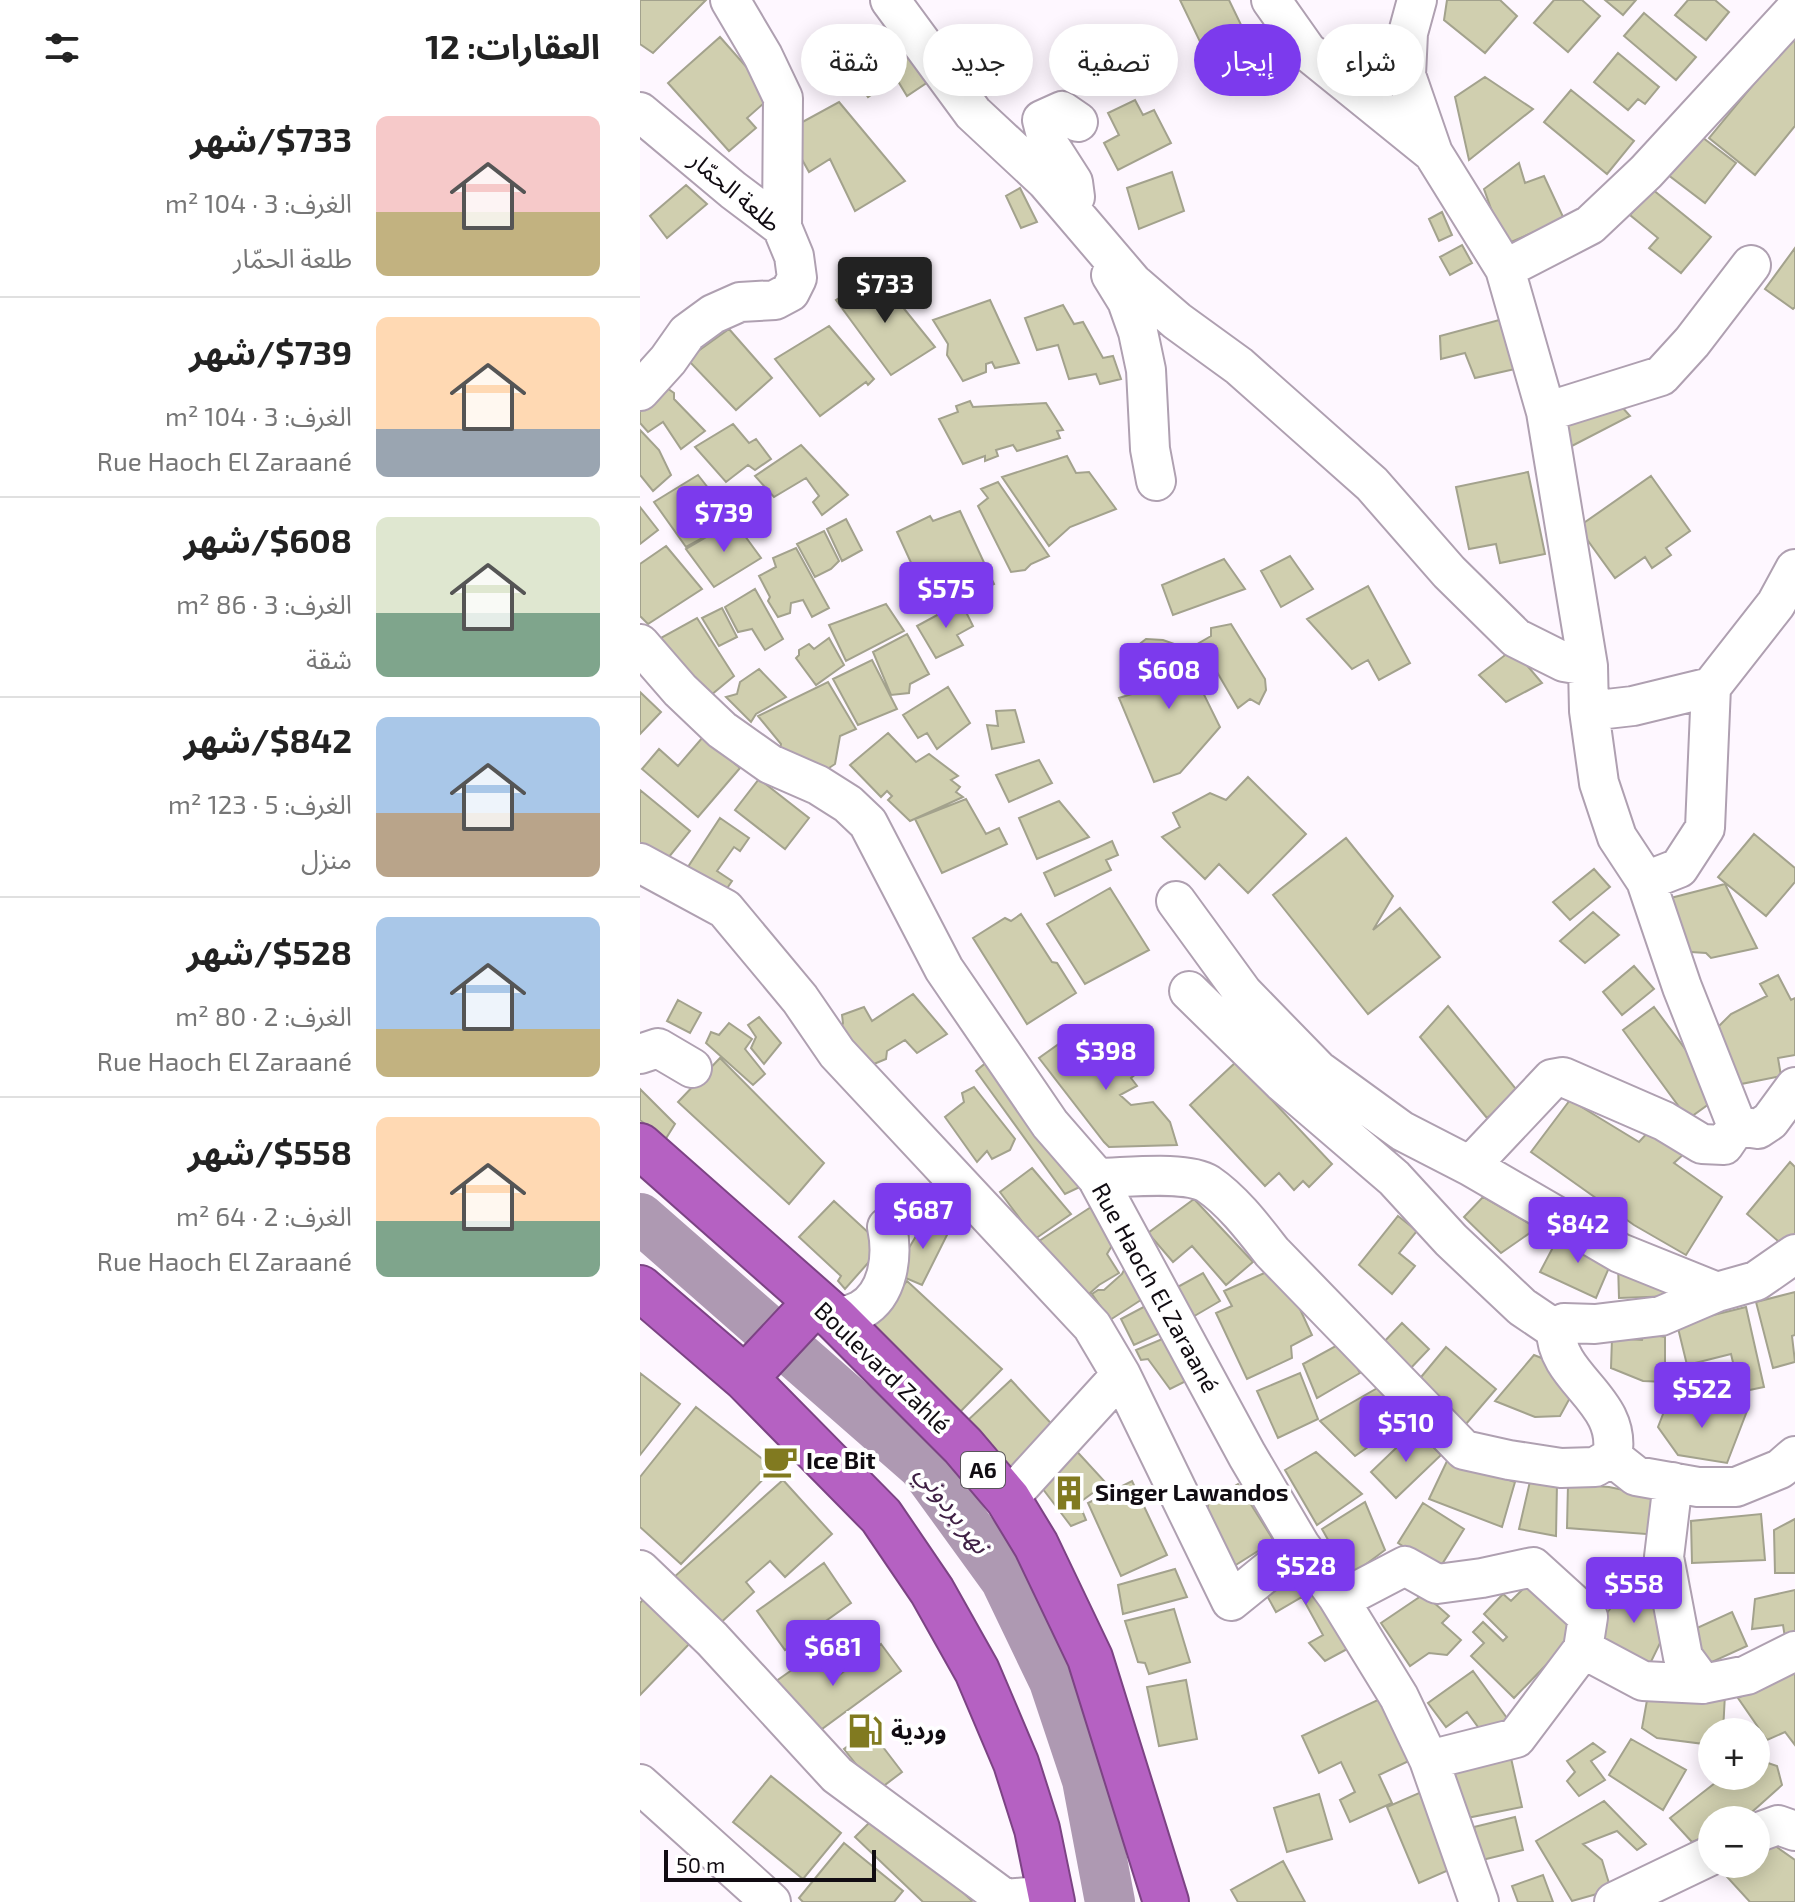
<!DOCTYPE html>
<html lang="ar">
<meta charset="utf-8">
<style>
:root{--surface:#fff;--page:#f6f6f6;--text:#222;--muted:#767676;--line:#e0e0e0;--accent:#7c3aed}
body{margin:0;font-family:"Exo 2","Noto Sans Arabic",sans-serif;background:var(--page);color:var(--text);direction:rtl;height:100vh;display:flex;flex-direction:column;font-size:30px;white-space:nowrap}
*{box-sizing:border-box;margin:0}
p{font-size:26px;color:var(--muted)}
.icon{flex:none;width:44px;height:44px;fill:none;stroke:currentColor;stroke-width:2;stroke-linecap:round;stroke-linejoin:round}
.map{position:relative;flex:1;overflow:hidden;direction:ltr}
.drawer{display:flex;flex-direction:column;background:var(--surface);width:640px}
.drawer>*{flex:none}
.top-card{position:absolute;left:24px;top:24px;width:760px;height:72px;direction:rtl;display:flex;gap:16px}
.buttons{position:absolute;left:1058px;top:1718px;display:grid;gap:16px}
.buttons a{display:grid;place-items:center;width:72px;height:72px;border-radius:50%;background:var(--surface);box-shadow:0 4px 20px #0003;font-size:40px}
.scale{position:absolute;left:24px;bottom:20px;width:212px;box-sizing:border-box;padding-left:8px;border:4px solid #110c12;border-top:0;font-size:22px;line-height:28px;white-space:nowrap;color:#110c12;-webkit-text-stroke:6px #fff;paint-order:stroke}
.price{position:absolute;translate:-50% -68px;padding:0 18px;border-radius:8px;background:var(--accent);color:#fff;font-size:26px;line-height:52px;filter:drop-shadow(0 2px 4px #0008)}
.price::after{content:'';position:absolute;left:50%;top:48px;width:24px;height:18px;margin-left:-12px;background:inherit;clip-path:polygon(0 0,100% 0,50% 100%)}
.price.active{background:#222;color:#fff}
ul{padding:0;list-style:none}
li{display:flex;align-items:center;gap:24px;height:200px;padding:0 40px}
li+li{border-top:2px solid var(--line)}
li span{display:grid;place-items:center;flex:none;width:224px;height:160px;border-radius:12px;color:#555}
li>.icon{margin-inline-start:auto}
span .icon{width:96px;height:96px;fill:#fffc;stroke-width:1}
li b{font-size:34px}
h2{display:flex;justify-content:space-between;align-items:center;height:96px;padding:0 40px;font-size:34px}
.pill{padding:0 28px;border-radius:36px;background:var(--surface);box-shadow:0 4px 20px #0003;font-size:28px;line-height:72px}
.pill.active{background:var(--accent);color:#fff}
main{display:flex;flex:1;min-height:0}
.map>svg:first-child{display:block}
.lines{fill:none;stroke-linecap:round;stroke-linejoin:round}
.river{stroke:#ae99b2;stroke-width:50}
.building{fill:#d0cfaf;stroke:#a3a28d;stroke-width:2}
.minor-casing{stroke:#afa0b1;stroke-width:42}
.highway-casing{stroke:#7c4384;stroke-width:48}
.minor{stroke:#fff;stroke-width:38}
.highway{stroke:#b561c2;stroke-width:44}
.labels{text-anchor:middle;stroke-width:8;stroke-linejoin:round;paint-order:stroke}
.shield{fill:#fff;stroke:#585559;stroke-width:2}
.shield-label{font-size:22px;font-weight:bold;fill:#110c12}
.street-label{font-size:24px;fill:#110c12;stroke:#fff}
.poi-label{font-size:24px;font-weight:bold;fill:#110c12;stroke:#fff;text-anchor:start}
.water-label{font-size:26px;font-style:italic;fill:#402145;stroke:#fff}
</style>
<main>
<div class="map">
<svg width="1155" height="1902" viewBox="0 0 1155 1902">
<rect width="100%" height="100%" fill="#fef7ff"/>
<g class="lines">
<!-- river -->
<path class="river" d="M0 1218 283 1466 365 1579 414 1681 447 1780 470 1902"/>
</g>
<!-- building -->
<path class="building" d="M0 0H66L13 53 0 44Z
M540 0H589L604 31 564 50Z
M807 0H860L877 16 845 53 804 20Z
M914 0H942L960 16 928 52 894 23Z
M965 0H996L983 15Z
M1048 0H1075L1089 12 1066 40 1035 15Z
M1004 13 1056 57 1036 80 984 36Z
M256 22 294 78 267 96 256 78 228 97 202 58Z
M80 37 132 96 107 118 116 128 89 151 28 83Z
M1151 39 1155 42V126L1115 175 1069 138Z
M978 53 1019 87 1005 104 998 99 988 110 954 82Z
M845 77 893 109 829 160 815 97Z
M931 90 994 141 967 174 904 122Z
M495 100 503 115 514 110 531 143 478 170 464 143 479 135 468 113Z
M199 102 265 181 215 211 190 159 169 172 146 131Z
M1054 131 1096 163 1065 203 1023 171Z
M879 163 885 183 904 176 924 219 864 245 844 189Z
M532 172 544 211 499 229 487 188Z
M46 185 67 204 27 238 10 216Z
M380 188 397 222 381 228 366 196Z
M1012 189 1071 237 1041 273 1009 248 1018 238 990 215Z
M802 212 812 235 799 241 789 219Z
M822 245 832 263 810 275 800 257Z
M1155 248V307L1153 309 1125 289Z
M236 274 295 347 251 375 196 300Z
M350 300 379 363 355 368 352 362 346 364V372L323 381 307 355 308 344 293 320Z
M423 305 434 324 443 322 463 358 473 356 481 379 460 384 456 374 429 379 418 345 397 350 385 318Z
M863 319 875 369 835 378 825 353 801 359 800 336Z
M189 326 234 379 228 385 226 382 180 416 135 359Z
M89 329 132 378 96 410 47 359Z
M27 388 34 393V399L65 431 41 449 23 422 8 432 0 423V410Z
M973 397 990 416 926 449 927 410Z
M330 401 333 407 406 403 423 430 417 431 420 438 377 451 373 445 356 450 358 456 345 461V456L323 464 299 419 318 412 316 406Z
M93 424 109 443 116 439 131 459 115 470 108 465 86 482 55 447Z
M0 430 19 450 31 475 13 491 0 475Z
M161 445 208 495 182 515 173 502 179 496 166 478 134 497 115 476Z
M427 456 436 473 449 472 476 509 430 527 409 546 362 477Z
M888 472 905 554 860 563 856 544 829 549 816 487Z
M58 475 94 521 46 547 14 502Z
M1011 476 1050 531 1026 548 1031 555 1012 568 1005 557 975 578 938 527Z
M358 482 409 556 391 564 385 570 371 572 338 506 348 498 341 489Z
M0 507 18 530 0 544Z
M320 511 354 584 296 611 288 600 257 532 290 516 293 521Z
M206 519 222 550 202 561 187 529Z
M94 521 121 558 74 587 46 549Z
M184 531 199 561 191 569 175 577 157 544Z
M26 546 62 589 8 624 0 616V564Z
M156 548 189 608 172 617 163 600 151 603 150 613 138 617 128 601 130 597 119 576 136 567 133 558Z
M650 556 673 589 641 607 621 571Z
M584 559 605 589 533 615 522 585Z
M728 586 770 663 739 680 728 660 712 669 667 619Z
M115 589 143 639 125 650 112 629 98 632 85 607Z
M321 602 333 626 317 635 323 645 296 658 277 626Z
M246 604 264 631 206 661 189 625Z
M82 608 97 637 79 646 62 618Z
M57 618 94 676 59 705 17 640Z
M591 624 625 679 626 690 619 704 610 699 598 708 567 655 560 660 554 646 571 636V628Z
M267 634 289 674 270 684 269 693 251 695 233 652Z
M189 638 204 665 176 685 156 658 159 655V650L169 644 174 649Z
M506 639 523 640 540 646 580 727 540 773 514 782 479 698 521 685 514 676 497 671V646Z
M873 649 902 683 866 702 839 675Z
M232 660 257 709 218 725 193 679Z
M119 669 146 697 116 714 111 722 86 697 97 694 100 682Z
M188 682 216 729 200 736 195 764 183 772 139 755 141 744 118 716Z
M308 687 330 723 297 749 287 733 278 738 263 715Z
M0 692 21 712 0 734Z
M375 710 384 742 352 749 347 725 358 726 356 711Z
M248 733 276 762 289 754 318 776 311 780 320 787 316 792 323 797 270 821 248 800 252 796 247 791 241 797 210 765Z
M63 737 100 768 58 817 2 769 19 749 38 766Z
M399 760 412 783 369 802 356 775Z
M608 777 666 834 608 893 579 864 565 879 522 837 540 827 533 813 570 793 586 800Z
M119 779 169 818 145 849 95 810Z
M0 790 50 831 20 868 0 852Z
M326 799 346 834 359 828 367 844 302 873 275 819Z
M419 801 449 837 397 859 379 818Z
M80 818 109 838 100 851 94 847 77 871 92 881 81 897 44 873Z
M1114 834 1155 868V882L1126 916 1078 877Z
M706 838 753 896 733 930 760 908 800 957 728 1014 633 895Z
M472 841 478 855 466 860 471 870 415 896 404 873Z
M954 869 970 887 930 920 913 902Z
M1085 884 1117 948 1071 958 1066 953 1036 951 1019 901Z
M470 888 509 950 445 984 407 924Z
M953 912 979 935 945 963 920 941Z
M381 914 412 962 417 963 436 993 387 1024 333 938 365 918 371 921Z
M994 966 1014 989 982 1015 963 992Z
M1138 975 1151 1000 1155 998V1055L1138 1058 1141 1076 1101 1084 1074 1031 1091 1014 1127 996 1120 984Z
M273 994 307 1034 277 1053 265 1040 247 1051 246 1059 229 1066 201 1028 203 1023 202 1015 224 1007 232 1021Z
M38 1000 61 1013 50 1033 27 1021Z
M808 1006 885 1100 861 1107 847 1118 780 1037Z
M1014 1007 1080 1096 1048 1119 983 1030Z
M119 1017 141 1043 124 1064 111 1048 116 1037 108 1025Z
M89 1023 112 1039 105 1049 125 1074 113 1085 66 1043 71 1032 79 1035Z
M444 1026 448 1029 452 1026 496 1074 491 1078 497 1086 480 1095 491 1105 513 1102 530 1122 537 1145 469 1147 464 1142 399 1058Z
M354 1056 446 1184 425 1194 336 1071Z
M80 1058 184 1163 149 1204 38 1102Z
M596 1062 692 1164 669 1187 663 1181 654 1190 639 1173 625 1186 550 1105Z
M334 1087 375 1139 370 1150 352 1159 347 1151 337 1162 305 1117 324 1102 322 1093Z
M0 1089 35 1124 25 1140 0 1120Z
M930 1100 999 1142 1010 1130 1045 1153 1034 1163 1082 1197 1046 1255 994 1225 891 1152Z
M1150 1162 1155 1167V1236L1146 1248 1107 1214Z
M392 1168 431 1214 395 1239 360 1192Z
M843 1197 897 1228 861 1253 824 1217Z
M554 1199 613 1262 586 1285 552 1246 533 1262 508 1233Z
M194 1201 243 1246 205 1289 198 1281 201 1276 159 1237Z
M451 1207 476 1239 467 1254 479 1273 459 1285 441 1301 393 1245Z
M288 1216 311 1227 282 1285 254 1273Z
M758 1216 777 1231 759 1253 775 1266 752 1294 719 1265Z
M921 1232 974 1256 956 1298 900 1272Z
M487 1264 504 1298 470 1320 452 1294 458 1290H464L482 1274Z
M978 1264 1036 1296 979 1298Z
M640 1266 672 1335 651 1346 652 1358 607 1379 576 1313 592 1306 584 1291Z
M563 1273 580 1301 551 1318 534 1289Z
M267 1281 362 1369 319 1413 228 1330Z
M1155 1292V1335L1152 1336 1155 1362 1133 1368 1116 1302Z
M511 1303 527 1330 494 1345 481 1319Z
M1106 1307 1124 1387 1100 1392 1091 1354 1047 1365 1037 1324Z
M762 1323 789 1349 767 1372 740 1346Z
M1004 1333 1025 1337V1382L1003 1381 971 1368 972 1338 1002 1340Z
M527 1337 546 1381 530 1389 508 1359 501 1360 496 1350Z
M703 1342 720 1373 677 1398 663 1364Z
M806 1347 856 1389 826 1424 777 1382Z
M894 1355 919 1365 931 1396 920 1416 895 1417 855 1401Z
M0 1373 40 1404 0 1455Z
M660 1373 678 1419 638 1438 617 1391Z
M371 1380 418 1431 374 1471 327 1421Z
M741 1386 771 1417 715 1456 680 1421Z
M1046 1399 1107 1411 1087 1463 1038 1455 1018 1427 1025 1409Z
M56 1407 134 1468 41 1564 0 1527V1477Z
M776 1429 801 1455 756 1498 731 1472Z
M431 1445 466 1483 439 1503 446 1520 431 1526 393 1476Z
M676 1452 722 1494 677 1525 645 1470Z
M808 1459 875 1482 862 1527 789 1499Z
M891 1477 917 1483 916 1536 879 1529Z
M143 1480 192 1534 145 1577 130 1561 106 1582 114 1592 76 1627 33 1578Z
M492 1481 527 1555 481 1576 448 1503Z
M598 1484 634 1541 591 1568 568 1533V1502Z
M928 1484 969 1487 1018 1497 1019 1535 927 1528Z
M725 1502 745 1550 709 1577 682 1529Z
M783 1503 824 1529 799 1569 758 1543Z
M1121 1514 1125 1560 1052 1563 1051 1521Z
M1155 1519V1573H1135L1134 1530Z
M659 1561 709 1648 685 1661 669 1643 683 1635 662 1597 636 1612 620 1583Z
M184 1563 211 1603 145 1650 117 1611Z
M535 1569 547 1597 483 1614 478 1585Z
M994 1577 1025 1602 1023 1637 1005 1674 952 1633Z
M889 1583 939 1631 874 1698 831 1656 844 1643 833 1632 843 1622 863 1641 867 1637 844 1614 863 1594 871 1601Z
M1155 1590V1645L1147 1650 1143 1625 1112 1629 1115 1599Z
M8 1594 54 1639 0 1695V1603Z
M784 1594 809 1616 802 1623 821 1640 807 1655 789 1653 770 1666 741 1623Z
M534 1609 550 1662 509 1674 505 1663 498 1662 485 1621Z
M1092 1612 1107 1646 1061 1667 1046 1633Z
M241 1644 261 1671 171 1737 132 1684 176 1653 195 1678Z
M1155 1667V1745L1145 1732 1127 1740 1098 1698Z
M833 1671 872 1725 849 1742 827 1712 806 1727 788 1703Z
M546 1680 557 1739 519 1746 507 1687Z
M1009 1689 1085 1694 1083 1732H1072V1745L1017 1738 1002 1728Z
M744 1697 773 1759 739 1775 752 1803 710 1822 700 1800 715 1792 701 1762 679 1773 662 1736Z
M230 1730 262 1772 237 1791 204 1749Z
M991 1739 1046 1770 1023 1810 969 1775Z
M953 1743 965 1752 951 1761 965 1780 939 1796 927 1781 935 1772 927 1761Z
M871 1758 882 1807 817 1820 807 1771Z
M1116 1759 1137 1766 1142 1785 1103 1820H1072V1834L1052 1842 1030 1818 1084 1776H1116Z
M131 1776 201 1833 163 1879 93 1822Z
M786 1790 818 1866 779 1883 747 1807Z
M679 1794 692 1839 647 1852 634 1808Z
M964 1801 1006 1844 997 1850 977 1831 943 1844 962 1860 971 1890 932 1901 896 1841Z
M240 1812 332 1901 331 1902H283L215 1837Z
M875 1817 883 1850 842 1860 834 1827Z
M204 1843 263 1891 254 1902H163L159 1898Z
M1131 1843 1155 1860V1902H1110L1077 1866 1116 1864V1849Z
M643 1861 665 1902H598L591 1890Z
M903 1875 913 1902H878L872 1886Z"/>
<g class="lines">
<!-- minor casing -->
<g class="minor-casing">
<path id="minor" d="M90 0 123 56 143 98 142 227
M250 0 333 113 406 181 493 283 537 321 599 366 732 484 809 572 876 638 924 662 948 666
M631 0 667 51 793 153
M777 0 768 33 766 75 793 153 865 269 906 412 948 666 949 711 959 783 977 837 1006 881 1042 987 1097 1126 1118 1129 1130 1121 1155 1087
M0 112 93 190 142 227 154 256 157 278 150 292 135 300 100 302 73 314 47 333 28 360 0 391
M435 197 433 182 408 143 402 120 422 111 438 122
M865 269 950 225 1006 172 1155 10
M471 275 487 301 498 332 506 370 510 449 516 481
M906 412 1021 376 1052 342 1111 265
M0 644 40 690 82 730 130 764 178 785 208 804 228 823 304 969 410 1124 457 1178 607 1455 660 1545 697 1596 759 1697 789 1760 839 1902
M949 711 993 706 1071 687 1136 604 1155 569
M0 863 85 909 160 999 197 1053 452 1326 481 1375 591 1601 660 1545
M1006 881 1039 868 1065 828 1071 687
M536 901 603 993 678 1070 762 1131 830 1166 980 1253 1077 1292
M549 991 642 1082 754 1178 811 1240 882 1307 916 1330
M0 1054 18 1048 52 1068
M830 1166 912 1079 923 1077 1024 1121 1062 1144 1084 1145 1097 1126
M457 1178C484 1178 546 1170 568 1184 593 1201 614 1229 632 1252L824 1450 869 1460 921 1468 955 1467 972 1457C984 1400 916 1380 916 1330L924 1323 955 1324 1021 1316 1077 1292 1116 1281 1155 1254
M196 1319C204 1316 214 1314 221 1310 249 1294 253 1255 247 1227
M972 1457 996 1476 1058 1487H1096L1140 1469 1155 1456
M1033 1482 1024 1557 1043 1657 1063 1684
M368 1499 481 1375
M0 1570 72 1639 197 1775 365 1899 410 1895
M700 1600 765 1566 797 1584 842 1578 893 1567 948 1617 943 1649
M789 1760 876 1738 943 1649 1003 1681 1063 1684 1107 1675 1155 1651
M0 1784 131 1902
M1116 1833 1138 1825 1155 1831
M974 1902 1072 1855"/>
</g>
<!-- highway casing -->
<g class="highway-casing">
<path id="highway" d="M0 1146 196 1319 323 1446 368 1499 396 1545 450 1658 526 1902
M0 1288 105 1378 241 1516 292 1591 337 1671 376 1763 397 1829 412 1902
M105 1378 176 1302"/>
</g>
<!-- minor -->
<use href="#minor" class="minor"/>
<!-- highway -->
<use href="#highway" class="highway"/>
</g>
<!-- icons -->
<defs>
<g id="cafe-bare" transform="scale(2.76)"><path d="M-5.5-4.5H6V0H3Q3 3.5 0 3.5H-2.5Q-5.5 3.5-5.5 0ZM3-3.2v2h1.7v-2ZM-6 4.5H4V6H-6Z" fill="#817a20" stroke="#fff" stroke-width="2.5" paint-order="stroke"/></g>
<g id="building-bare" transform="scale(2.76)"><path d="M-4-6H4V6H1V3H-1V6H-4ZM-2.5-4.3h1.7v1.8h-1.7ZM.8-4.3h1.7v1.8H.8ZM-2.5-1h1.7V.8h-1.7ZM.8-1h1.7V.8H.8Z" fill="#817a20" stroke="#fff" stroke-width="2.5" paint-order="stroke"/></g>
<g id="fuel-bare" transform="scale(2.76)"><path d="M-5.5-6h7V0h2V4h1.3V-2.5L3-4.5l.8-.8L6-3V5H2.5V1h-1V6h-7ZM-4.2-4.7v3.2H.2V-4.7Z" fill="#817a20" stroke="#fff" stroke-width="2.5" paint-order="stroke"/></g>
</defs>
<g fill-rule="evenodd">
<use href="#cafe-bare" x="140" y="1461"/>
<use href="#building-bare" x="429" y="1493"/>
<use href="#fuel-bare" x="225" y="1731"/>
</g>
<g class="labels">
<!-- shield labels -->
<rect class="shield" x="321" y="1452" width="44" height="36" rx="6"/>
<g class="shield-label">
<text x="343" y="1478">A6</text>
</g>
<!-- street labels -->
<g class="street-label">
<text transform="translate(95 192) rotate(40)" y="8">طلعة الحمّار</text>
<text transform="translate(515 1288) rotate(61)" y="8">Rue Haoch El Zaraané</text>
<text transform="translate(242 1368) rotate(44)" y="8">Boulevard Zahlé</text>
</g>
<!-- poi labels -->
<g class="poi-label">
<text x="166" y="1469">Ice Bit</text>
<text x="455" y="1501">Singer Lawandos</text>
<text x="251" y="1739">وردية</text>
</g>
<!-- water labels -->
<g class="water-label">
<text transform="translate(313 1509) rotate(53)" y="9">نهر بردوني</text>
</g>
</g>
</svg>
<div class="buttons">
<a>+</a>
<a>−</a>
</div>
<div class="scale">50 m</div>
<b class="price active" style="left:245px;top:325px">$733</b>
<b class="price" style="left:84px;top:554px">$739</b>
<b class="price" style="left:306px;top:630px">$575</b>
<b class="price" style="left:529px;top:711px">$608</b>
<b class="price" style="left:466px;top:1092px">$398</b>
<b class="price" style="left:283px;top:1251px">$687</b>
<b class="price" style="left:938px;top:1265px">$842</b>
<b class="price" style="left:1062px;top:1430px">$522</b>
<b class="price" style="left:766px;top:1464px">$510</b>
<b class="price" style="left:666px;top:1607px">$528</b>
<b class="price" style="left:994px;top:1625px">$558</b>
<b class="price" style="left:193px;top:1688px">$681</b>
<div class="top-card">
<a class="pill">شراء</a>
<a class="pill active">إيجار</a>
<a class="pill">تصفية</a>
<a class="pill">جديد</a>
<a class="pill">شقة</a>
</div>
</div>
<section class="drawer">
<h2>العقارات: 12<svg class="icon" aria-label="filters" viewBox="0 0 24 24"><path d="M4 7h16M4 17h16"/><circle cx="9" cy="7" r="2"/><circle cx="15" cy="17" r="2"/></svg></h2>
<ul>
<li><span style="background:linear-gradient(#f6c9c9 60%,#c2b280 0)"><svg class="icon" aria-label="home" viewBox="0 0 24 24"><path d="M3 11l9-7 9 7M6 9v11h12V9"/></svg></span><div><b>$733/شهر</b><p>الغرف: 3 · 104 m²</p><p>طلعة الحمّار</p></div></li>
<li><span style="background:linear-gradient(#ffd9b3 70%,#9aa5b1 0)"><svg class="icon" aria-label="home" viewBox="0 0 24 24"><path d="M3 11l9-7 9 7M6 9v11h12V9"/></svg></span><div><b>$739/شهر</b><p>الغرف: 3 · 104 m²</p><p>Rue Haoch El Zaraané</p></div></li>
<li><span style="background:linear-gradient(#dfe7d0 60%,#7fa58c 0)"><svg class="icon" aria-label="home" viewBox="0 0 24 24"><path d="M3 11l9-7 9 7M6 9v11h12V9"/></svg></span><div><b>$608/شهر</b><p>الغرف: 3 · 86 m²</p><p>شقة</p></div></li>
<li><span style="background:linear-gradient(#a9c7e8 60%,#b9a48a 0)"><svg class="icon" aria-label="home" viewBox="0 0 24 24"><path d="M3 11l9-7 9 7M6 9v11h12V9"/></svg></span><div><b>$842/شهر</b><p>الغرف: 5 · 123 m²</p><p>منزل</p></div></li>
<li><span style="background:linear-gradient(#a9c7e8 70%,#c2b280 0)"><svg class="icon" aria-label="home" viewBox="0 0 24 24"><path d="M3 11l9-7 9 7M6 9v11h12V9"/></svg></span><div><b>$528/شهر</b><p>الغرف: 2 · 80 m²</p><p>Rue Haoch El Zaraané</p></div></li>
<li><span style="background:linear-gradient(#ffd9b3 65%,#7fa58c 0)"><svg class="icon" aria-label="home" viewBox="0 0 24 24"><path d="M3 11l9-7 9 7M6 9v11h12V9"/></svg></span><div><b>$558/شهر</b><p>الغرف: 2 · 64 m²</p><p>Rue Haoch El Zaraané</p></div></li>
</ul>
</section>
</main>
